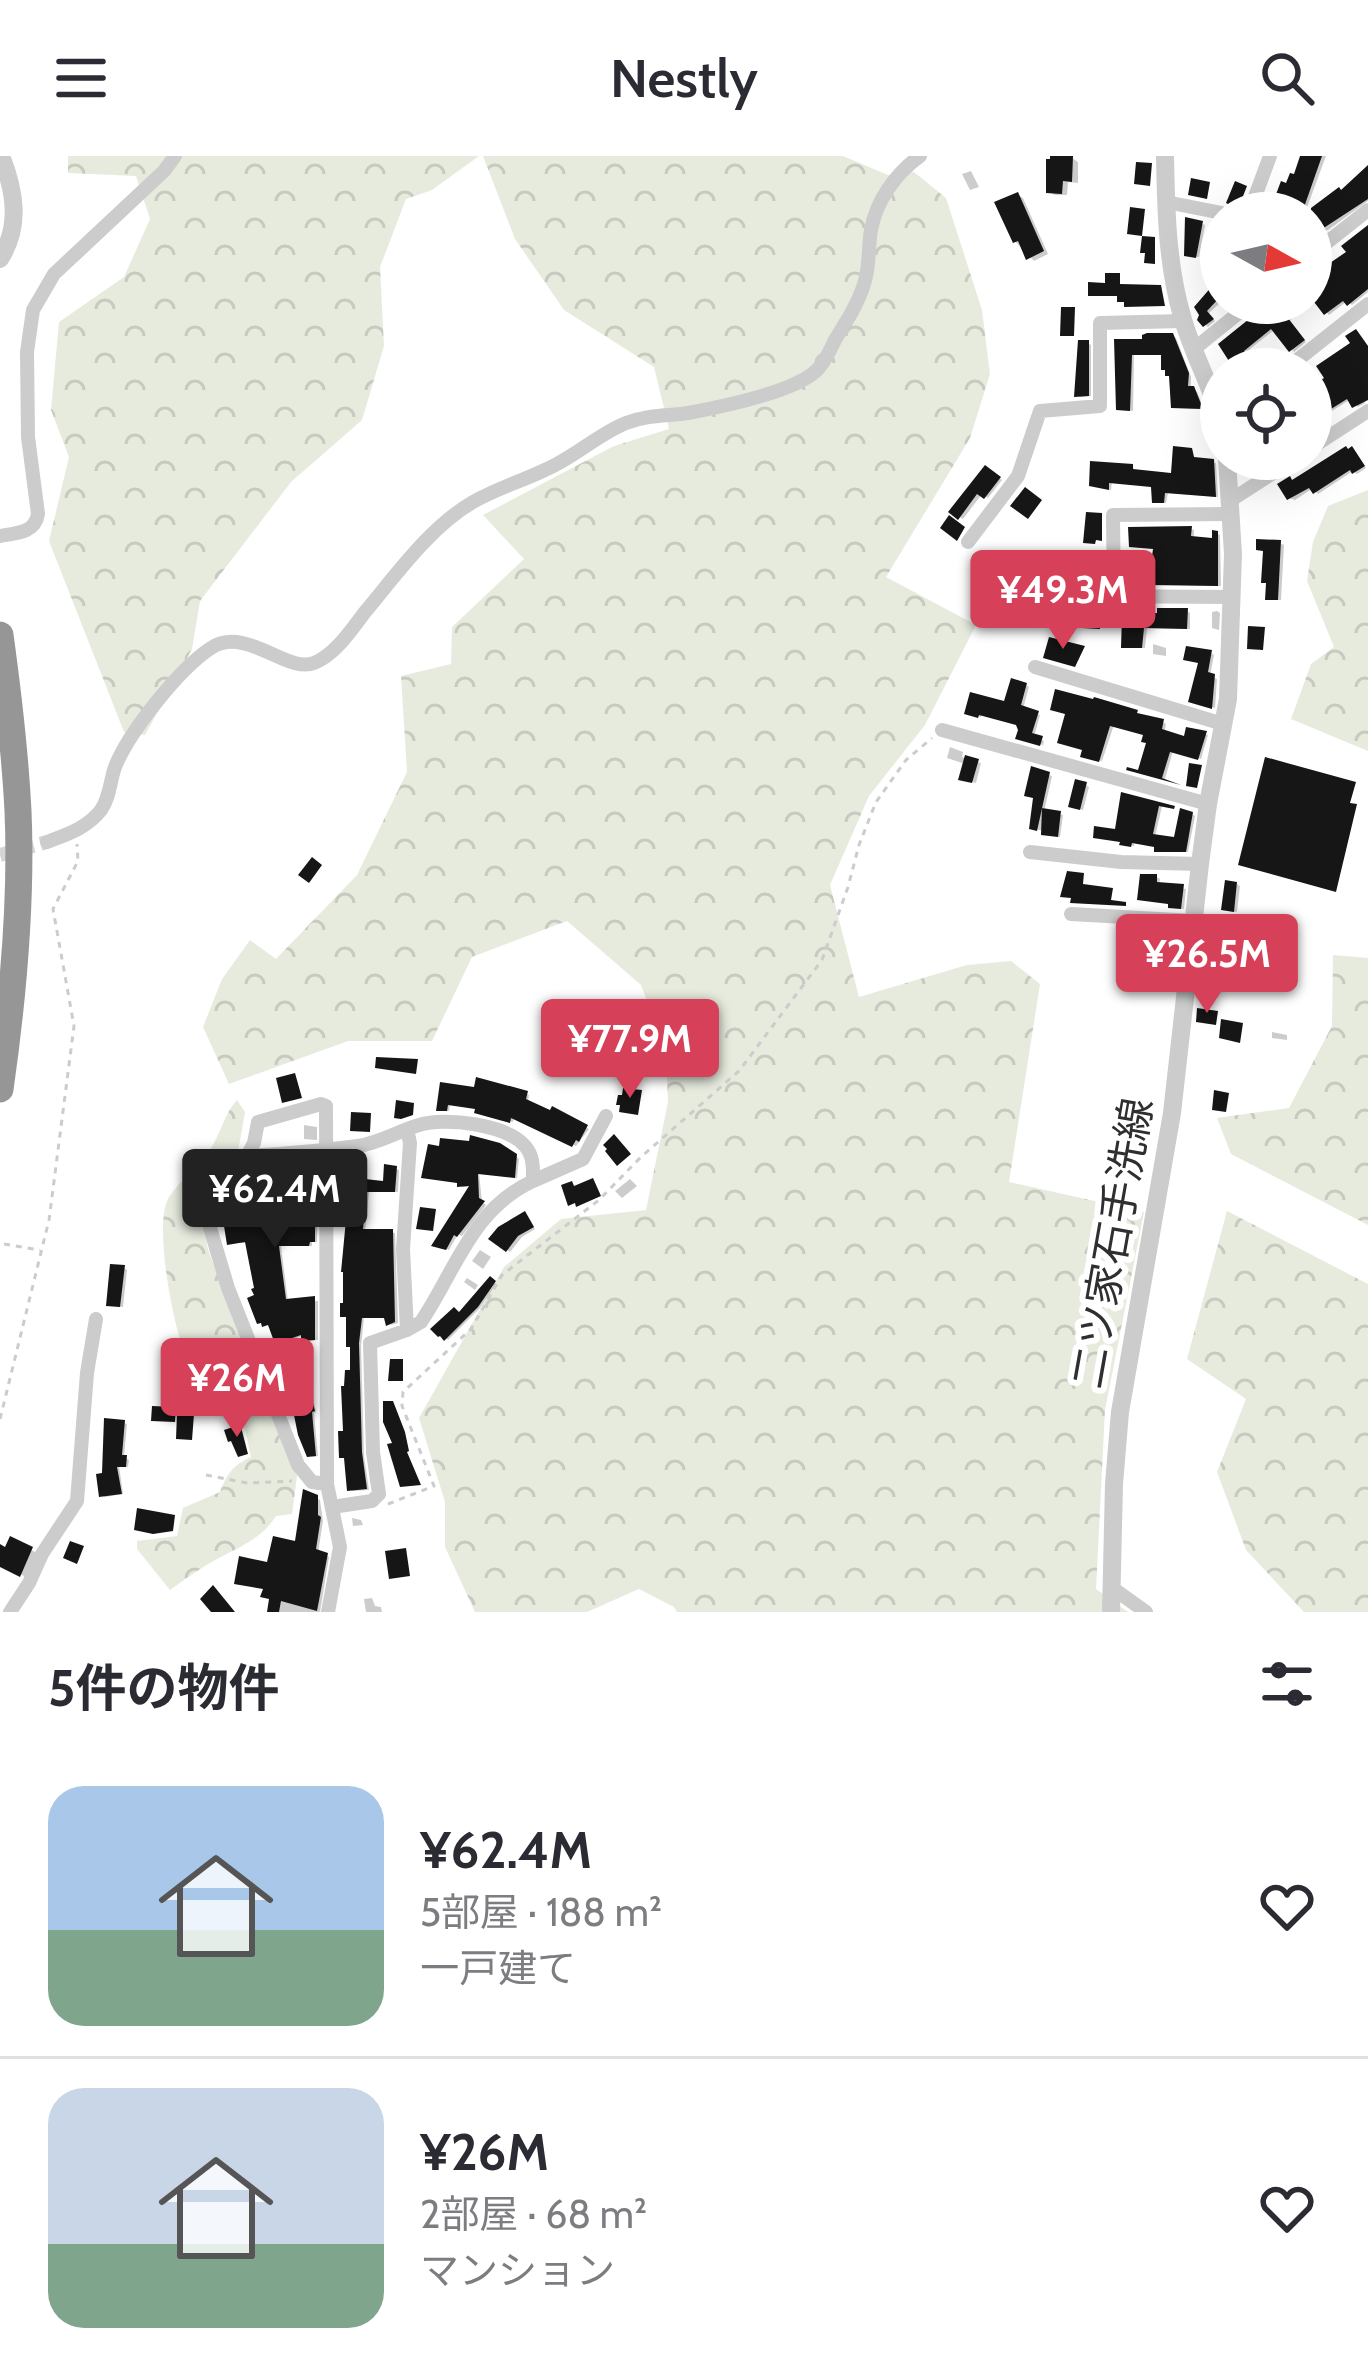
<!DOCTYPE html>
<html lang="ja">
<meta charset="utf-8">
<style>
:root{--surface:#fff;--page:#f7f7f7;--text:#2b2b33;--muted:#7c7c81;--line:#e1e1e2;--accent:#d74059}
body{margin:0;font-family:Cabin,"Noto Sans JP",sans-serif;background:var(--page);color:var(--text);height:100vh;display:flex;flex-direction:column;font-size:45px;white-space:nowrap}
*{box-sizing:border-box;margin:0}
p{font-size:39px;color:var(--muted)}
.icon{flex:none;width:66px;height:66px;fill:none;stroke:currentColor;stroke-width:2;stroke-linecap:round;stroke-linejoin:round}
.map{position:relative;height:1456px;overflow:hidden}
.drawer{display:flex;flex-direction:column;background:var(--surface);flex:1}
.drawer>*{flex:none}
.needle{width:78px;rotate:98deg}
.buttons{position:absolute;left:1200px;top:36px;display:grid;gap:24px}
.buttons a{display:grid;place-items:center;width:132px;height:132px;border-radius:50%;background:var(--surface);box-shadow:0 12px 48px #0002;font-size:60px}
.price{position:absolute;translate:-50% -102px;padding:0 27px;border-radius:12px;background:var(--accent);color:#fff;font-size:39px;line-height:78px;filter:drop-shadow(0 3px 6px #0008)}
.price::after{content:'';position:absolute;left:50%;top:72px;width:36px;height:27px;margin-left:-18px;background:inherit;clip-path:polygon(0 0,100% 0,50% 100%)}
.price.active{background:#222;color:#fff}
ul{padding:0;list-style:none}
li{display:flex;align-items:center;gap:36px;height:300px;padding:0 48px}
li+li{border-top:3px solid var(--line)}
li span{display:grid;place-items:center;flex:none;width:336px;height:240px;border-radius:36px;color:#555}
li>.icon{margin-inline-start:auto}
span .icon{width:144px;height:144px;fill:#fffc;stroke-width:1}
li b{font-size:51px}
h2{display:flex;justify-content:space-between;align-items:center;height:144px;padding:0 48px;font-size:51px}
header{display:flex;justify-content:space-between;align-items:center;height:156px;padding:0 48px;background:var(--surface);font-size:54px;font-weight:600}
.map>svg:first-child{display:block}
.forest{fill:url(#forest-crowns)}
.shadow{fill:#0003}
.building{fill:#161616}
.lines{fill:none;stroke-linecap:round;stroke-linejoin:round}
.minor-tunnel{stroke:#d5d5d5;stroke-width:14;stroke-dasharray:14 7;stroke-linecap:butt}
.path{stroke:#ccc;stroke-width:3;stroke-dasharray:6 6;stroke-linecap:butt}
.minor{stroke:#ccc;stroke-width:14}
.tertiary{stroke:#ccc;stroke-width:18}
.motorway{stroke:#969696;stroke-width:27}
.labels{text-anchor:middle;stroke-width:12;stroke-linejoin:round;paint-order:stroke}
.street-label{font-size:42px;fill:#2f2f2f;stroke:#fff}
</style>
<header><svg class="icon" aria-label="menu" viewBox="0 0 24 24"><path d="M4 6h16M4 12h16M4 18h16"/></svg>Nestly<svg class="icon" aria-label="search" viewBox="0 0 24 24"><circle cx="10" cy="10" r="6"/><path d="M15 15l6 6"/></svg></header>
<div class="map">
<svg width="1368" height="1456" viewBox="0 0 1368 1456">
<defs>
<pattern id="forest-crowns" width="20" height="18" patternUnits="userSpaceOnUse" patternTransform="scale(3)"><rect width="20" height="18" fill="#e6ebde"/><path d="M2 6a3 3 0 1 1 6 0M12 15a3 3 0 1 1 6 0" fill="none" stroke="#c6cabf"/></pattern>
</defs>
<rect width="100%" height="100%" fill="#fff"/>
<!-- forest -->
<path class="forest" d="M68 0H479L432 34 406 43 380 111 384 190 362 264 291 326 200 445 192 493 145 579 124 576 49 385 69 301 51 254 59 166 124 121 150 63 136 20 68 17Z
M483 0H843L888 19 914 16 946 42 982 154 990 218 970 282 886 421 976 469 925 569 869 640 830 729 859 841 967 809 1011 805 1040 828 1009 1026 1144 1056 1105 1254 1096 1433 1128 1456H677L674 1451 639 1433 587 1456H475L445 1391V1346L419 1262 504 1111 561 1063 646 1054 668 946 666 896 641 829 567 765 472 801 432 885H348L229 928 203 871 222 823 250 784 276 803 357 719 407 616 401 520 451 508 452 471 524 403 483 359 614 290 669 273 654 211 564 154 515 83Z
M1368 334V595L1291 563 1311 508 1334 491 1307 425 1313 386 1328 350Z
M1333 799 1368 802V1069L1231 998 1217 962 1289 952 1332 870Z
M237 944 245 956 238 996 213 1032 203 1052 202 1065 208 1093 225 1141 297 1320 292 1358 276 1360C262 1382 243 1389 221 1401 203 1410 187 1422 170 1434L137 1393V1385L177 1380 183 1352 220 1336C227 1318 233 1309 251 1301 248 1290 247 1275 242 1265 229 1243 203 1233 191 1212 175 1185 152 1067 169 1041 181 1023 200 1010 211 992 221 977 225 956 237 944Z
M1227 1055 1368 1128V1456H1304L1246 1394 1217 1316 1246 1243 1187 1203Z"/>
<!-- shadow -->
<path class="shadow" d="M1302 0H1326L1305 57 1297 48 1294 57H1264L1295 22Z
M1072 2 1078 6V27L1068 26 1067 39H1055L1049 36Z
M971 15 979 31 970 34 962 18Z
M1368 30V45L1328 74 1321 76 1311 65 1310 57 1339 34Z
M1018 39 1023 42 1048 98 1034 105 1015 85Z
M1202 68 1205 69 1199 101 1190 100Z
M1368 77V136L1352 149 1347 145 1329 159 1316 144 1289 165 1306 186 1294 196 1275 173 1245 197 1258 213H1238L1222 189 1259 167 1285 147H1311V123L1350 97Z
M1221 132V146L1208 158 1215 165 1208 171 1201 164Z
M1172 180 1176 182 1191 221V233L1197 236 1204 253 1177 252 1172 221 1164 199H1134L1133 255 1119 253 1117 186Z
M1088 187 1091 189V240L1080 241 1077 239Z
M1368 190V241L1363 244 1365 247 1358 251 1351 243 1324 260 1330 268 1320 274 1317 272 1311 263V234Z
M1191 295 1196 304 1216 307 1218 341 1168 337 1166 347H1158L1155 346 1154 331 1112 326 1111 334 1096 330 1133 311 1135 316 1173 320Z
M1355 296 1366 312 1357 318 1353 315 1318 338 1313 332 1295 344 1289 342 1295 326Z
M1246 303H1271L1260 310 1262 314 1254 319Z
M986 313 1002 324 988 342 982 338 963 363 952 356Z
M1191 373 1194 374V383L1214 385 1215 377 1220 379 1221 430 1151 428Z
M1280 387 1284 389 1281 444H1271Z
M1086 418 1105 422V429H1089L1086 427Z
M1063 441 1069 442 1073 456 1063 455Z
M1187 455 1190 457V473L1147 472 1145 492H1128L1125 462 1159 460Z
M1217 455 1220 457 1219 474 1212 472V456Z
M1153 488 1166 492V500L1153 498Z
M1211 497 1214 499 1210 520 1217 523 1215 552 1195 546Z
M1026 529 1029 531 1023 553 1040 559 1034 581 1044 585 1043 589 1021 583 1018 568 981 558V561L970 559 1007 549Z
M1136 557 1163 566 1166 568 1164 577 1186 584 1205 578 1208 579 1201 603 1173 595 1165 623 1141 616 1149 587 1146 579 1114 569 1102 605 1086 601 1085 593 1063 587Z
M950 591 963 596 962 601 981 607 976 627 965 624V608L947 602Z
M1049 619 1052 620 1044 656 1063 659 1060 681 1047 679 1044 675 1035 673 1036 641Z
M1086 629 1089 631 1083 654 1074 651Z
M1123 639 1162 650 1155 681 1176 684 1192 658 1195 660 1188 696H1160L1158 690 1134 687V690L1125 689 1118 676Z
M1157 721 1160 723 1159 729 1186 733 1184 753 1174 752 1172 748 1143 744Z
M1237 728 1240 730 1237 756 1228 755Z
M1146 778 1149 780 1147 798 1178 803 1177 818 1161 816 1158 807 1137 805Z
M1272 876 1287 879V884L1272 882Z
M443 930 527 938 529 939 528 947 551 958 553 954 589 973 576 990 514 960 513 966 480 957 478 952 450 949 449 955H442Z
M304 969 317 971V984L304 983Z
M513 997 519 1003 517 1022 479 1017 482 1046 486 1049 462 1080 458 1078 449 1094 435 1089 472 1030 463 1031 460 1027Z
M358 1005 361 1006 358 1025 385 1028 396 1013 399 1014 398 1036H369L365 1076 395 1077 398 1167 391 1169 387 1162H364L361 1190 364 1300 369 1334 353 1335 350 1333 347 1278 353 1217 352 1032 345 1006Z
M277 1018 280 1020 281 1041H303L314 1025 317 1027V1086H312V1090H281L288 1146 318 1145V1184L307 1185 304 1179 281 1188 271 1169 260 1166 248 1087H229L264 1031Z
M630 1023 637 1030 622 1042 615 1035Z
M528 1061 535 1073 522 1081 510 1096 493 1083Z
M480 1094 491 1101 483 1113 472 1105Z
M124 1112 127 1114 123 1151 112 1150Z
M467 1122 478 1129 475 1134 464 1126Z
M491 1124 496 1128 480 1152 448 1184 435 1173 460 1160Z
M306 1214 309 1216 312 1229 304 1231 301 1229 297 1216Z
M309 1236 312 1238 316 1256 314 1257 318 1300 313 1301 309 1299Z
M124 1267 127 1268 124 1301 129 1304 128 1311 119 1310 123 1338 105 1341 102 1339 105 1320Z
M306 1337 320 1344 323 1365 318 1397 329 1401 320 1456H270L272 1443 269 1410 297 1389Z
M352 1362 361 1364 363 1369 353 1370Z
M12 1384 37 1397 26 1421 0 1408Z
M372 1442 375 1450 381 1451 382 1456H366L364 1443Z"/>
<!-- building -->
<path class="building" d="M1050 0H1073L1072 26 1063 25 1062 38 1046 37V3H1050Z
M1300 0H1322L1302 57H1261L1268 39 1275 41 1281 25 1286 27 1290 17 1294 18Z
M1136 6 1152 7 1150 30 1134 28Z
M1368 9V43L1316 77 1311 70V52L1339 31 1341 34Z
M1191 22 1210 26 1207 43 1188 39Z
M1235 25 1247 30 1238 53 1226 47Z
M1018 36 1044 95 1026 104 1018 85 1013 87 994 46Z
M1130 51 1145 53 1142 80 1127 78Z
M1185 61 1203 65 1196 102 1184 100Z
M1368 69V133L1347 150 1343 145 1324 159 1311 142V120L1346 96 1341 90Z
M1142 80 1155 81V108L1144 107 1145 97H1140Z
M1105 117H1120V128L1161 129 1165 150 1124 151V146H1117V140H1088V126L1105 127Z
M1213 129H1221V140L1207 155 1214 163 1203 171 1197 164 1199 159 1194 151Z
M1280 147H1307L1288 162 1305 184 1289 196 1271 173 1244 195 1259 213H1234L1218 188 1254 159 1258 164Z
M1061 151H1075L1074 180H1060Z
M1356 173 1368 190V244L1352 252 1347 243 1323 258 1329 265 1315 274 1311 268V230L1324 222 1316 210 1350 187 1345 180Z
M1147 177H1173L1189 217 1188 230H1194L1203 253 1171 252 1169 220H1165V214H1161V199H1132L1130 255 1116 254 1114 183H1142V179Z
M1078 184H1089V240L1074 241Z
M1173 290 1192 292 1194 301 1214 303 1216 341 1165 337 1164 347H1152L1151 331 1109 327V334L1089 330 1090 305 1133 308V313L1171 317Z
M1346 290 1348 293 1352 290 1365 310 1352 318 1350 314 1313 338 1309 332 1287 344 1277 328 1290 320 1292 324Z
M985 309 1001 321 984 343 977 338 958 364 948 356Z
M1025 331 1042 344 1028 363 1010 350Z
M1086 356 1102 357V385L1096 384 1095 388 1083 387Z
M949 359 965 371 957 385 940 372Z
M1192 370 1191 380 1212 382V374L1218 375V430L1148 429 1153 393 1129 391 1128 371Z
M1256 383 1281 384 1278 444H1265L1266 427H1261L1263 395 1256 394Z
M1157 452H1188L1187 473 1144 472 1142 492H1121L1122 459 1148 460V457H1157Z
M1083 453 1118 455 1117 467 1100 466V473L1082 472Z
M1248 470 1265 471 1263 494 1247 493Z
M1049 481 1085 490 1075 511 1043 502Z
M1186 490 1212 494 1208 516 1215 518 1212 553 1188 546 1198 507 1183 504Z
M1011 522 1027 527 1021 549 1039 555 1032 577 1043 580 1040 590 1015 583 1018 574 1016 569 979 559 978 562 964 558 970 536 1004 545Z
M1055 533 1093 543 1094 541 1138 554 1137 557 1164 563 1162 573 1184 580 1186 571 1207 575 1198 604 1170 596 1162 622 1181 629 1126 614 1127 611 1138 614 1146 587 1141 586 1143 579 1110 570 1099 606 1080 601 1082 594 1057 587 1065 558 1050 554Z
M965 599 979 603 972 627 958 624Z
M1265 601 1356 626 1350 647 1357 648 1336 736 1238 709Z
M1189 607 1202 609 1197 632 1186 630Z
M1031 610 1050 616 1037 675 1029 673 1033 642 1024 640Z
M1075 623 1087 626 1080 654 1068 651Z
M1121 636 1175 650 1174 653 1159 650 1153 678 1174 681 1180 652 1193 656 1186 696H1154V691L1132 687 1131 691 1119 689 1120 686 1093 682 1094 670 1115 673Z
M1042 652 1061 655 1058 681 1041 679Z
M312 701 322 709 309 727 298 719Z
M1067 715 1084 717 1083 728 1113 732 1111 744 1126 746V750L1070 747 1071 742 1060 741Z
M1140 718H1157V726L1184 728 1181 753 1168 752V748L1137 744Z
M1225 724 1237 726 1234 756 1221 754Z
M1128 773 1147 775 1145 795 1176 798 1174 818 1154 816 1155 807 1131 805 1132 794 1125 793Z
M1197 852 1218 855 1216 869 1196 866Z
M1221 863 1243 867 1240 887 1219 882Z
M376 901 418 903 416 918 375 912Z
M295 917 302 942 282 947 276 922Z
M476 921 528 935 526 943 550 954 552 950 588 969 579 986 576 984 572 991 511 962 510 967 474 957 475 953 448 949 447 955H436L440 926 474 931Z
M623 932 642 934 638 959 619 956 620 949H616L618 939H622Z
M1214 934 1229 937 1226 956 1212 954Z
M396 944 414 947 413 959 401 963 394 962Z
M351 956 371 957 370 976 350 975Z
M614 978 631 998 617 1010 605 995 607 993 603 989Z
M470 979 500 987 517 998 515 1022 478 1018 479 1042 485 1045 457 1081 454 1079 446 1094 431 1090 469 1030 457 1031V1027L421 1022 428 988 439 990 440 982 469 985Z
M358 1002 356 1022 383 1025 384 1008 397 1010 395 1036H366L363 1073H393L395 1166 386 1170 384 1162H362L359 1187 362 1296 367 1333 347 1335 344 1302H339L338 1275H343L341 1230H344L345 1214H350V1191H346V1161H340V1147H343V1116H341L349 1032 340 1031 339 1024 343 1003Z
M263 1014 278 1015V1038H300V1022H315V1086H310L309 1090H279L286 1143 315 1140V1184L301 1185V1179L275 1188 268 1169 262 1171 261 1167 257 1168 247 1142 254 1139 251 1133 254 1132 245 1086 227 1089 224 1070 234 1068 230 1039 236 1032 262 1028Z
M593 1022 601 1040 576 1051 575 1047 568 1050 561 1029 572 1025 574 1030Z
M420 1051 436 1053 433 1075 416 1073Z
M525 1055 534 1071 518 1080 506 1096 488 1083 498 1071Z
M110 1108 125 1109 120 1151 106 1150Z
M490 1120 496 1125 478 1151 444 1185 440 1180 438 1181 430 1173 454 1151 459 1156Z
M390 1203H403V1225H388Z
M309 1233 315 1255 312 1256 316 1300 307 1301 298 1279 291 1244 294 1243 293 1237Z
M383 1245H393L405 1276 409 1295 407 1296 421 1329 400 1331 387 1288 392 1287 383 1266Z
M152 1250 176 1251 175 1266 151 1265Z
M177 1257 194 1258 192 1284 176 1283Z
M104 1262 125 1264 122 1299H127L126 1311H117L122 1338 99 1341 96 1318 102 1317Z
M236 1270 241 1271 248 1298 238 1301 231 1285 228 1286 224 1274Z
M303 1333 318 1339V1359L321 1361 316 1393 328 1397 317 1455 281 1445 279 1456H267L269 1443 260 1441 263 1433 234 1428 239 1400 267 1406 273 1380 295 1385Z
M137 1352 175 1359 173 1375 153 1378 134 1374Z
M10 1380 33 1391 20 1421 0 1411V1388L5 1391Z
M70 1385 84 1390 77 1408 63 1402Z
M406 1392 410 1420 389 1423 385 1395Z
M213 1429 235 1456H211L200 1443Z"/>
<g class="lines">
<!-- minor-tunnel -->
<path class="minor-tunnel" d="M0 699 47 686"/>
<!-- path -->
<path class="path" d="M4 1088 40 1094
M0 1263 49 1064 74 870 53 753 78 705 77 688
M206 1319 247 1327 292 1325
M388 1348 434 1330 402 1250 403 1236 471 1173 502 1119 599 1044 641 1001 739 915 822 804 848 731 859 689 876 646 906 604 932 582"/>
<!-- minor -->
<path class="minor" d="M1166 46 1222 57
M1249 57 1270 0
M1311 99 1368 54
M1194 193 1251 147
M1286 213 1368 148
M1311 292 1368 255
M1231 344 1295 303
M0 380C17 377 35 377 38 358L28 281 27 196 33 154 54 118 164 15 175 0
M968 386 1018 320 1040 255 1100 250V167L1183 165
M1080 440 1232 441
M1114 440 1113 359 1232 358
M1035 511 1223 568
M942 574 1208 648
M47 686C68 678 87 672 101 654 110 641 110 625 115 611 129 576 179 513 211 492 246 469 287 518 314 507 335 499 352 473 365 456 396 419 431 370 473 346 499 331 529 323 555 309 579 297 601 277 626 267 646 259 667 260 688 257 720 251 793 236 816 215 825 207 830 194 835 184 846 166 858 148 864 128 870 111 868 91 871 74 876 45 896 17 920 0
M1030 696 1121 706 1200 708
M1071 758 1194 765
M407 973 410 987 403 1093 407 1174
M247 1000 254 987 258 966 321 948 326 950 327 1328 340 1391 328 1456
M533 1025 583 1003 606 960
M327 1328 312 1326 298 1309 228 1132 208 1065 211 1052 222 1031 247 1000C284 998 321 995 358 990 380 987 398 975 419 969 445 961 506 968 525 990 534 1000 533 1013 533 1025 471 1054 456 1114 421 1166L407 1174 370 1187 373 1296 379 1338 372 1345 332 1351
M1111 1431 1146 1456
M10 1456 29 1427 42 1398 77 1345 87 1217 96 1163"/>
<!-- tertiary -->
<path class="tertiary" d="M1165 0C1166 54 1167 108 1182 160 1192 197 1212 230 1221 267
M0 103C21 70 15 35 1 0
M1111 1456 1114 1328 1120 1256 1172 957 1200 708 1208 648 1228 543 1233 398 1227 303"/>
<!-- motorway -->
<path class="motorway" d="M0 479C8 537 15 596 18 655 22 747 13 842 0 933"/>
</g>
<g class="labels">
<!-- street labels -->
<g class="street-label">
<text transform="translate(1112 1087) rotate(-80)" y="15">二ツ家石手洗線</text>
</g>
</g>
</svg>
<div class="buttons">
<a><svg class="needle" viewBox="-14 -14 28 28"><path d="M0-13l5 13h-10z" fill="#e53935"/><path d="M0 13l5-13h-10z" fill="#7c7c81"/></svg></a>
<a><svg class="icon" aria-label="locate" viewBox="0 0 24 24"><circle cx="12" cy="12" r="6"/><path d="M12 2v4M12 18v4M2 12h4M18 12h4"/></svg></a>
</div>
<b class="price" style="left:1063px;top:496px">¥49.3M</b>
<b class="price" style="left:1207px;top:860px">¥26.5M</b>
<b class="price" style="left:630px;top:945px">¥77.9M</b>
<b class="price active" style="left:275px;top:1095px">¥62.4M</b>
<b class="price" style="left:237px;top:1284px">¥26M</b>
</div>
<section class="drawer">
<h2>5件の物件<svg class="icon" aria-label="filters" viewBox="0 0 24 24"><path d="M4 7h16M4 17h16"/><circle cx="9" cy="7" r="2"/><circle cx="15" cy="17" r="2"/></svg></h2>
<ul>
<li><span style="background:linear-gradient(#a9c7e8 60%,#7fa58c 0)"><svg class="icon" aria-label="home" viewBox="0 0 24 24"><path d="M3 11l9-7 9 7M6 9v11h12V9"/></svg></span><div><b>¥62.4M</b><p>5部屋 · 188 m²</p><p>一戸建て</p></div><svg class="icon" aria-label="heart" viewBox="0 0 24 24"><path d="M12 20l-8-8c-3-5 5-10 8-4 3-6 11-1 8 4z"/></svg></li>
<li><span style="background:linear-gradient(#c9d6e8 65%,#7fa58c 0)"><svg class="icon" aria-label="home" viewBox="0 0 24 24"><path d="M3 11l9-7 9 7M6 9v11h12V9"/></svg></span><div><b>¥26M</b><p>2部屋 · 68 m²</p><p>マンション</p></div><svg class="icon" aria-label="heart" viewBox="0 0 24 24"><path d="M12 20l-8-8c-3-5 5-10 8-4 3-6 11-1 8 4z"/></svg></li>
</ul>
</section>
